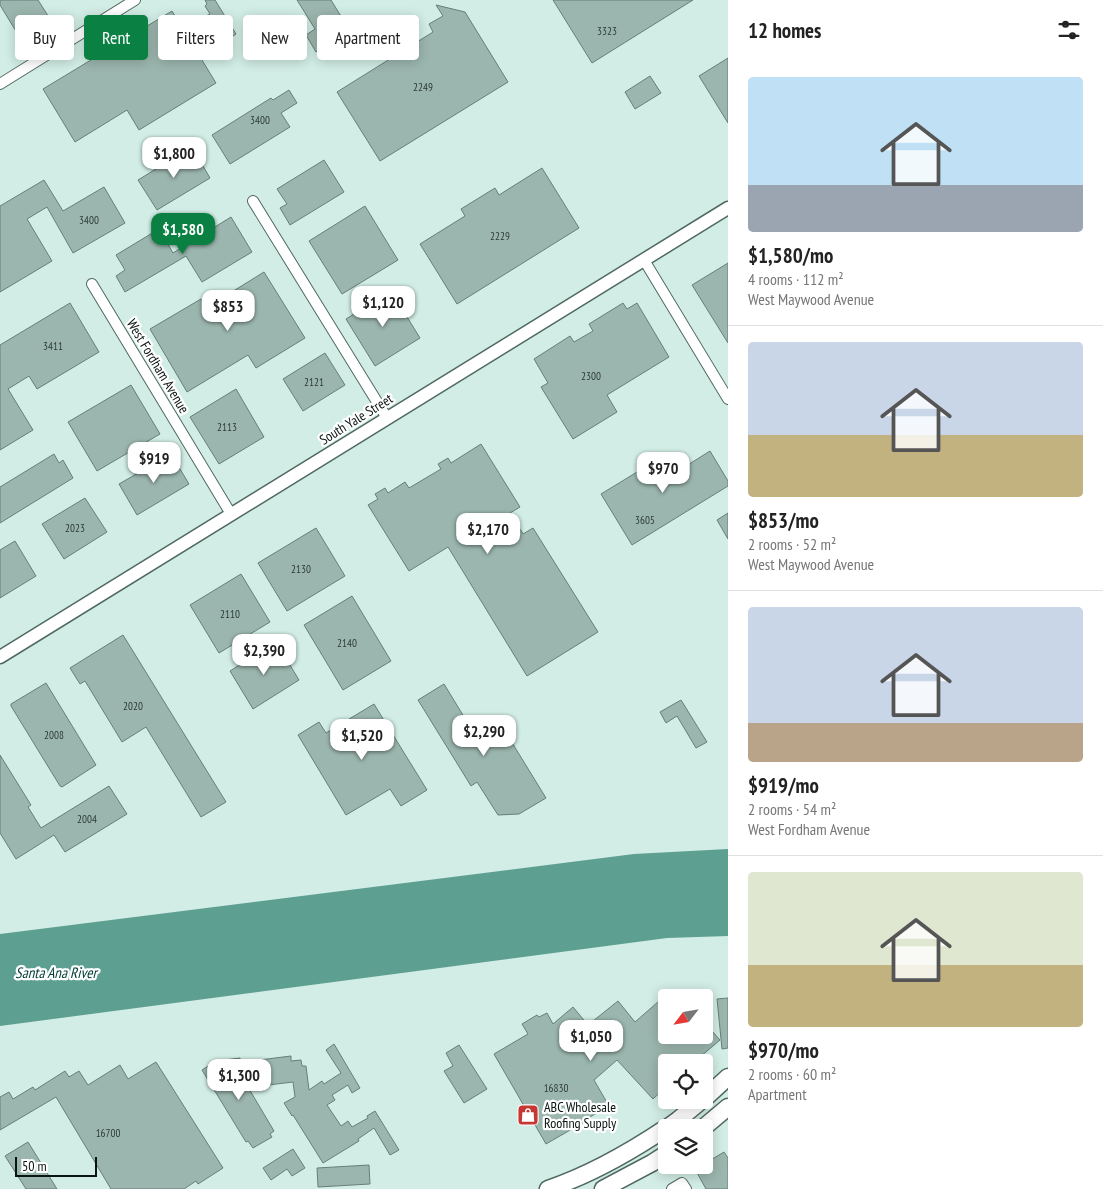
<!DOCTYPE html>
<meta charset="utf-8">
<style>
:root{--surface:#fff;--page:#f6f6f6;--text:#222;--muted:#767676;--line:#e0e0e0;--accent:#0b8043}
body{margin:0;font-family:"PT Sans Narrow",sans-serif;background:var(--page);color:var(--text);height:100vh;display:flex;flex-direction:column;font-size:19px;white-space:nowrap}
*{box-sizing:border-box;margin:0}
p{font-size:16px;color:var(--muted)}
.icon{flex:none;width:28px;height:28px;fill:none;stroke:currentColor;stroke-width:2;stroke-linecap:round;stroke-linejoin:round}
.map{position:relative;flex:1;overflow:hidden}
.panel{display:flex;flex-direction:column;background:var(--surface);width:375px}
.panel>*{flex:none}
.guide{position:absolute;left:15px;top:15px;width:475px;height:45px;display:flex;gap:10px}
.needle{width:32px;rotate:239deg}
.buttons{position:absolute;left:658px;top:989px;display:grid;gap:10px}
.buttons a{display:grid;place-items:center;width:55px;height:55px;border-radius:5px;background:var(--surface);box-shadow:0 2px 12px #0003;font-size:25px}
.scale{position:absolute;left:15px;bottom:12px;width:82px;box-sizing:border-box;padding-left:5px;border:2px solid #0a1411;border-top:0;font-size:14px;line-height:18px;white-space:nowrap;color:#0a1411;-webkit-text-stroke:4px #fff;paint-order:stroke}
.price{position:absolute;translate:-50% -42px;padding:0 11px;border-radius:10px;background:#fff;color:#222;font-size:16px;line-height:32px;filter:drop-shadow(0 1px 2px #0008)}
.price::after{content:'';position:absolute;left:50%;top:30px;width:15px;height:11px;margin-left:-8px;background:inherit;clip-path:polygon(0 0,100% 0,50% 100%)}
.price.selected{background:var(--accent);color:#fff}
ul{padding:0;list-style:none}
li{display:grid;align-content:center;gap:10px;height:265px;padding:0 20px}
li+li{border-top:1px solid var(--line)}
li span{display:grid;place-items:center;height:155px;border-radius:5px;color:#555}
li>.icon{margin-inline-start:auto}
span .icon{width:90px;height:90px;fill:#fffc;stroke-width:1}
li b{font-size:21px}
h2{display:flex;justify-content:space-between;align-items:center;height:60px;padding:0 20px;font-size:21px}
.chip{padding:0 18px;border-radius:5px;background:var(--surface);box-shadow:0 2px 12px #0003;font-size:18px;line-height:45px}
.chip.selected{background:var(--accent);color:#fff}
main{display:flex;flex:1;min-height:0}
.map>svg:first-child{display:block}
.water{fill:#5d9f90}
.building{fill:#9bb6ae;stroke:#667f79}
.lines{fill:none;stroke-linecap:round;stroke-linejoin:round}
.minor-casing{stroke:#506962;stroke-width:12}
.tertiary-casing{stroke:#506962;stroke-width:15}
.primary-casing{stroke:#506962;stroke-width:19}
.minor{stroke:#fff;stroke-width:10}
.tertiary{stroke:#fff;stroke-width:12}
.primary{stroke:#fff;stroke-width:16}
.labels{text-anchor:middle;stroke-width:4.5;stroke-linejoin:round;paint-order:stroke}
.number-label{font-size:11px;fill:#2e3c38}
.street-label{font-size:14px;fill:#0a1411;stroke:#fff}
.poi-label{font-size:14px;fill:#0a1411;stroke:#fff;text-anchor:start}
.water-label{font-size:15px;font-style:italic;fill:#003e33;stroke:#fff}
</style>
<main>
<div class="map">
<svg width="728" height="1189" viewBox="0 0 728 1189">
<rect width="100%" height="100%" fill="#d1ede5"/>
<!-- water -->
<path class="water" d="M728 849V936L667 938 0 1026V934L634 854Z"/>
<!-- building -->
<path class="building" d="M0 0H38L52 22 22 41 0 5Z
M205 0H215L236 34 223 43 206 16 210 14 205 6 207 4Z
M297 0H331L350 31 316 52 306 35 315 29Z
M553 0H693L592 63Z
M436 5 465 12 508 82 380 161 337 92 433 32 429 24 443 16Z
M172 11 216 83 139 130 127 110 75 142 43 89Z
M728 58V123L699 76Z
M650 76 661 93 635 109 625 92Z
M289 90 297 103 281 113 290 127 230 164 212 135 271 98 273 100Z
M192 147 210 178 157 210 138 180Z
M324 160 344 192 290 225 280 208 287 204 277 189Z
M542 168 579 228 457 304 420 244 465 216 461 209 495 188 499 195Z
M44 180 63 211 104 187 125 223 73 253 47 207 27 219 52 261 0 292V206Z
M365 206 398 260 342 294 309 241Z
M231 217 252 252 202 282 186 256 125 292 116 276 125 270 116 255 159 229 173 253Z
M728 263V343L692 285Z
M264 272 305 338 256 368 248 355 187 392 150 329 201 299 206 308Z
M391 291 420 338 375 366 346 319Z
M70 303 99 352 37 389 29 376 8 389 33 430 0 450V345Z
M623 303 627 309 637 303 669 357 607 395 617 412 573 439 541 387 548 383 534 359 570 336 574 342 593 331 589 324Z
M325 353 345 385 303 411 283 379Z
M131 385 160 434 97 471 68 422Z
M236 389 264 437 219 464 190 417Z
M481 444 520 507 510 513 523 534 533 528 598 632 527 676 448 547 409 571 368 505 378 499 375 494 385 488 388 493 405 482 409 488 441 469 438 464 448 458 451 463Z
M710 451 728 481V486L632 545 601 494 665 455 675 473Z
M54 454 59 463 63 460 73 478 0 523V487Z
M171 454 189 484 137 515 119 484Z
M85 498 107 532 64 559 42 524Z
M728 513V539L717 520Z
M316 528 345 576 287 611 258 563Z
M15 541 36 576 0 598V550Z
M241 574 270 622 219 653 190 605Z
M352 596 391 661 343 690 304 625Z
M123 635 226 802 201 817 146 727 122 742 85 681 80 684 70 668Z
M276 642 299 680 253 709 230 671Z
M46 683 96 765 62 787 60 786 11 706V704Z
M444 684 480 743 503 728 546 798 519 814 498 815 477 782 471 786 418 700Z
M681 700 707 742 696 748 677 716 666 723 660 712Z
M374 704 427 790 401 806 390 789 346 815 298 735 319 722 326 733Z
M0 755 31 805 28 807 41 828 109 786 127 814 65 852 54 835 16 859 0 833Z
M666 995V1035H704V1022L720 1040 694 1062H666V1087L653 1099 617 1060 594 1080 609 1106 590 1117 591 1118 546 1144 494 1054 528 1034 522 1024 537 1015 539 1017 547 1013 553 1024 573 1007 588 1025 618 1001 635 1022Z
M728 998V1048L722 1049 717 999Z
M334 1044 360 1088 352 1093 348 1085 332 1095 335 1100 327 1105 341 1126 348 1121 352 1127 368 1118 367 1116 375 1111 399 1150 390 1155 374 1128 358 1139 359 1141 323 1163 293 1115 292 1116 284 1103 295 1097 293 1082 260 1086 258 1070H260L259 1060 291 1056V1061L301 1060 302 1066H306L309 1090 322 1081 324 1084 341 1073 326 1050Z
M459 1045 487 1089 464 1103 444 1071 453 1066 446 1053Z
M240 1058 242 1077 274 1131 270 1134 272 1137 253 1148 248 1141 246 1142 202 1070 216 1061Z
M156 1062 223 1168 198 1184 196 1181 184 1189H111L56 1097 0 1130V1097L9 1092 13 1099 33 1087 35 1090 65 1071 69 1077 79 1071 88 1085 120 1065 128 1079Z
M28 1142 57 1189H26L5 1156Z
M293 1149 305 1168 292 1176 287 1169 271 1180 263 1168Z
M724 1152 728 1158V1189H706L695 1169 704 1165V1164Z
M369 1165 370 1184 318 1187 317 1168Z"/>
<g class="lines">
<!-- minor casing -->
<g class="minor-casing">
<path id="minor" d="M0 84 135 0
M253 201 387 418
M644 260 728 399
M92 284 231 514
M672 1189 682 1183 686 1189"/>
</g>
<!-- tertiary casing -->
<g class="tertiary-casing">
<path id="tertiary" d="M0 657 728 208"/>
</g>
<!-- primary casing -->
<g class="primary-casing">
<path id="primary" d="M704 1099 728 1077
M667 1128 678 1120 702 1100
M703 1128 728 1107
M548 1189C590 1175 630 1152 666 1128
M603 1189 652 1163 666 1154"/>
</g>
<!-- minor -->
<use href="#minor" class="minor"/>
<!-- tertiary -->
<use href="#tertiary" class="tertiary"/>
<!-- primary -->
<use href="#primary" class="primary"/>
</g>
<!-- icons -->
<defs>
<g id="shop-square" transform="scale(1.125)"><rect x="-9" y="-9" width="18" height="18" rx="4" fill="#c53732" stroke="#fff"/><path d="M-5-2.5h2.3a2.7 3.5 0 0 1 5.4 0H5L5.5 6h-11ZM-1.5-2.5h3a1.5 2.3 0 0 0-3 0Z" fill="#fff"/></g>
</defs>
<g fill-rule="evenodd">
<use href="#shop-square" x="528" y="1115"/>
</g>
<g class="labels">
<!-- number labels -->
<g class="number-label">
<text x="607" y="35">3323</text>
<text x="423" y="91">2249</text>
<text x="260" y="124">3400</text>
<text x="89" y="224">3400</text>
<text x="500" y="240">2229</text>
<text x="53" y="350">3411</text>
<text x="591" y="380">2300</text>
<text x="314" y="386">2121</text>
<text x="227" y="431">2113</text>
<text x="645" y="524">3605</text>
<text x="75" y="532">2023</text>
<text x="301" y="573">2130</text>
<text x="230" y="618">2110</text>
<text x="347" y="647">2140</text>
<text x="133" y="710">2020</text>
<text x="54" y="739">2008</text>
<text x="87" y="823">2004</text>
<text x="556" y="1092">16830</text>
<text x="108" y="1137">16700</text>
</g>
<!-- street labels -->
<g class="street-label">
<text transform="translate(158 366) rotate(59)" y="5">West Fordham Avenue</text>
<text transform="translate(356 419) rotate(-32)" y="5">South Yale Street</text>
</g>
<!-- poi labels -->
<g class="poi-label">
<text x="544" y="1112">ABC Wholesale<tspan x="544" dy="16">Roofing Supply</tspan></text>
</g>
<!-- water labels -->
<g class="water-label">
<text x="56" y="978">Santa Ana River</text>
</g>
</g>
</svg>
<div class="buttons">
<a><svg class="needle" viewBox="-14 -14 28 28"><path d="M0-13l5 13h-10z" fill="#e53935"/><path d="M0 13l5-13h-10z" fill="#767676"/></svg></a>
<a><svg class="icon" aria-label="locate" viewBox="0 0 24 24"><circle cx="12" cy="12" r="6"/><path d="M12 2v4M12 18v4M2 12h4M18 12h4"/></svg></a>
<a><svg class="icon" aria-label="layers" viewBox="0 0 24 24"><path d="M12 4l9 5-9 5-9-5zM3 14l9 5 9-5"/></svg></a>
</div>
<div class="scale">50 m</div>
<b class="price" style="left:174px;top:179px">$1,800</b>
<b class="price selected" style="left:183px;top:255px">$1,580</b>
<b class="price" style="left:383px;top:328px">$1,120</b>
<b class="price" style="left:228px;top:332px">$853</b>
<b class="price" style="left:154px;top:484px">$919</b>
<b class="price" style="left:663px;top:494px">$970</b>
<b class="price" style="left:488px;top:555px">$2,170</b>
<b class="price" style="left:264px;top:676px">$2,390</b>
<b class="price" style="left:484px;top:757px">$2,290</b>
<b class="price" style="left:362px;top:761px">$1,520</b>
<b class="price" style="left:591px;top:1062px">$1,050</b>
<b class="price" style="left:239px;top:1101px">$1,300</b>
<div class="guide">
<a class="chip">Buy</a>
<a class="chip selected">Rent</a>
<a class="chip">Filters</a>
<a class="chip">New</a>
<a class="chip">Apartment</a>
</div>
</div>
<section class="panel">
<h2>12 homes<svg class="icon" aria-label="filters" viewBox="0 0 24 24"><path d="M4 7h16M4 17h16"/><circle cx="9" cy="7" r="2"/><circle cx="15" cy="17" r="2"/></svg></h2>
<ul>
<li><span style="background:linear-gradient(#bfe0f5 70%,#9aa5b1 0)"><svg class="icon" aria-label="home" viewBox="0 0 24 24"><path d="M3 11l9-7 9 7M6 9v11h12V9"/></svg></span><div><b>$1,580/mo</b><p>4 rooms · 112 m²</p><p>West Maywood Avenue</p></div></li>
<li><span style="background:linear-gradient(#c9d6e8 60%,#c2b280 0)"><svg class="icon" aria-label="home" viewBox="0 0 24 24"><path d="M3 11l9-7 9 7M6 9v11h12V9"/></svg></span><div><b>$853/mo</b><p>2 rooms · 52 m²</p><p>West Maywood Avenue</p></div></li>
<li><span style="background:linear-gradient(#c9d6e8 75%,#b9a48a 0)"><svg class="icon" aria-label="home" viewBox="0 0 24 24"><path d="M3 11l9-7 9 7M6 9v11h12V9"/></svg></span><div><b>$919/mo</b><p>2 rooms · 54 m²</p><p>West Fordham Avenue</p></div></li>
<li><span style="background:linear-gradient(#dfe7d0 60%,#c2b280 0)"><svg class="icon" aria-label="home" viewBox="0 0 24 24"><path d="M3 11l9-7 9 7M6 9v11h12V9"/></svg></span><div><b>$970/mo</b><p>2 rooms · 60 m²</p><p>Apartment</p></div></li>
</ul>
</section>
</main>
